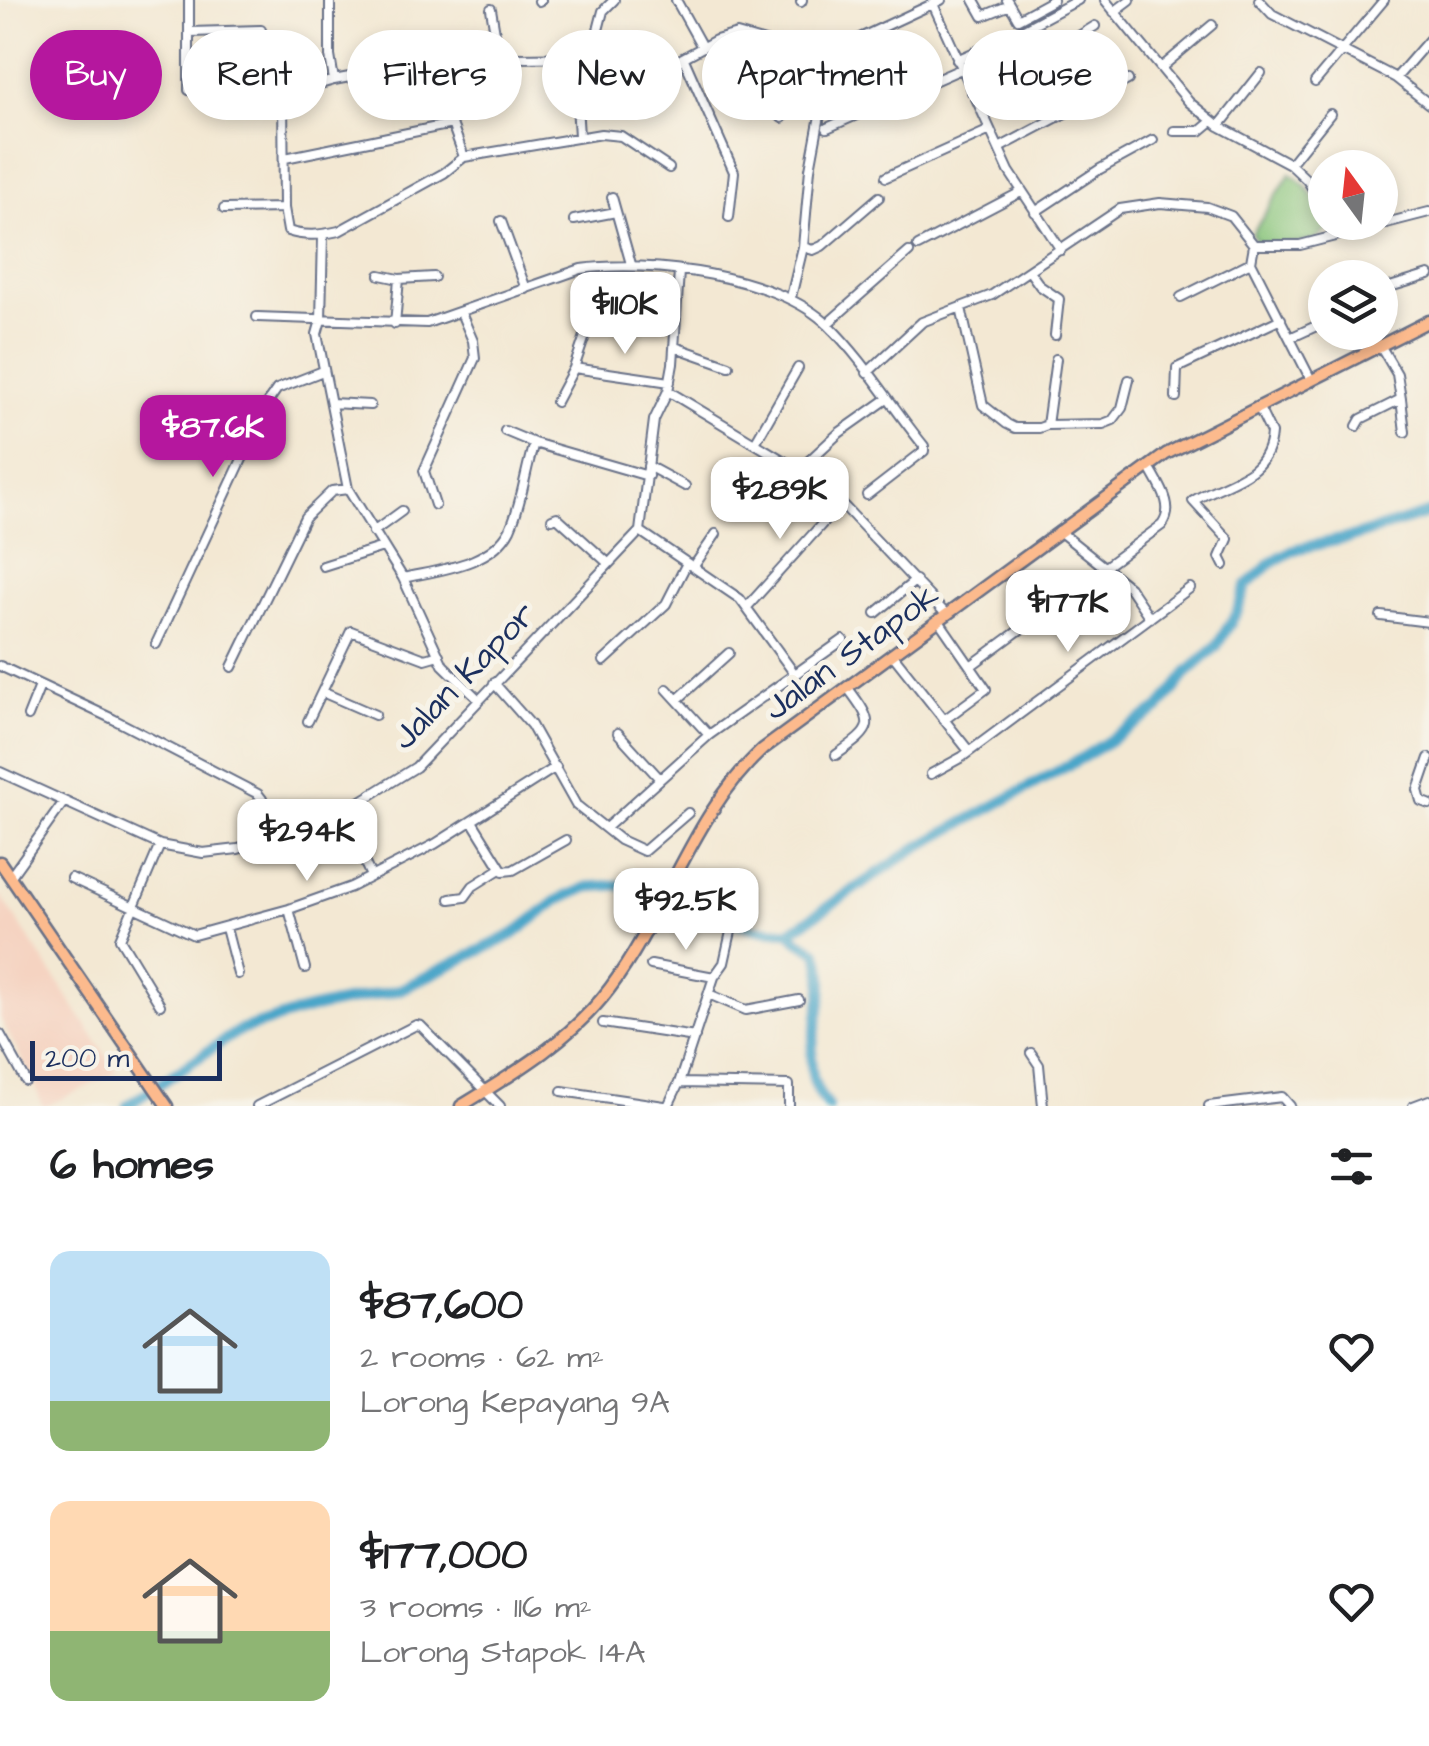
<!DOCTYPE html>
<meta charset="utf-8">
<style>
:root{--surface:#fff;--page:#f2f2f2;--text:#202124;--muted:#757577;--accent:#b5179e}
body{margin:0;font-family:"Architects Daughter",sans-serif;background:var(--page);color:var(--text);height:100vh;display:flex;flex-direction:column;font-size:38px;white-space:nowrap}
*{box-sizing:border-box;margin:0}
p{font-size:32px;color:var(--muted)}
.icon{flex:none;width:55px;height:55px;fill:none;stroke:currentColor;stroke-width:2;stroke-linecap:round;stroke-linejoin:round}
.map{position:relative;height:1106px;overflow:hidden}
.panel{display:flex;flex-direction:column;background:var(--surface);flex:1}
.panel>*{flex:none}
.top-card{position:absolute;left:30px;top:30px;width:1370px;height:90px;display:flex;gap:20px}
.needle{width:65px;rotate:345deg}
.fabs{position:absolute;left:1308px;top:150px;display:grid;gap:20px}
.fabs a{display:grid;place-items:center;width:90px;height:90px;border-radius:50%;background:var(--surface);box-shadow:0 5px 15px #0003;font-size:50px}
.scale{position:absolute;left:30px;bottom:25px;width:192px;box-sizing:border-box;padding-left:10px;border:5px solid #1b2f5e;border-top:0;font-size:28px;line-height:35px;white-space:nowrap;color:#1b2f5e;-webkit-text-stroke:8px #f7f3e8;paint-order:stroke}
.price{position:absolute;translate:-50% -85px;padding:0 22px;border-radius:20px;background:#fff;color:#222;font-size:32px;line-height:65px;filter:drop-shadow(0 2px 5px #0008)}
.price::after{content:'';position:absolute;left:50%;top:60px;width:30px;height:22px;margin-left:-15px;background:inherit;clip-path:polygon(0 0,100% 0,50% 100%)}
.price.current{background:var(--accent);color:#fff}
ul{padding:0;list-style:none}
li{display:flex;align-items:center;gap:30px;height:250px;padding:0 50px}
li span{display:grid;place-items:center;flex:none;width:280px;height:200px;border-radius:20px;color:#555}
li>.icon{margin-inline-start:auto}
span .icon{width:120px;height:120px;fill:#fffc;stroke-width:1}
li b{font-size:42px}
h2{display:flex;justify-content:space-between;align-items:center;height:120px;padding:0 50px;font-size:42px}
.tag{padding:0 35px;border-radius:45px;background:var(--surface);box-shadow:0 5px 15px #0003;font-size:35px;line-height:90px}
.tag.current{background:var(--accent);color:#fff}
.map>svg:first-child{display:block}
.built{fill:#f5d3c1}
.green{fill:#87c47a;stroke:#517a6c;stroke-width:2.5}
.lines{fill:none;stroke-linecap:round;stroke-linejoin:round}
.river{stroke:#4ca6c9;stroke-width:11}
.minor-casing{stroke:#677087;stroke-width:12}
.major-casing{stroke:#677087;stroke-width:15}
.minor{stroke:#fff;stroke-width:8}
.major{stroke:#fcba8d;stroke-width:10}
.labels{text-anchor:middle;stroke-width:10;stroke-linejoin:round;paint-order:stroke}
.street-label{font-size:35px;fill:#1b2f5e;stroke:#f7f3e8}
</style>
<div class="map">
<svg width="1429" height="1106" viewBox="0 0 1429 1106">
<rect width="100%" height="100%" fill="#f7f3e8"/>
<filter id="ink" filterUnits="userSpaceOnUse"><feTurbulence type="fractalNoise" baseFrequency=".01" numOctaves="2"/><feDisplacementMap in="SourceGraphic" scale="20" xChannelSelector="R" yChannelSelector="G"/><feConvolveMatrix kernelMatrix="1 2 1 2 8 2 1 2 1" color-interpolation-filters="sRGB"/></filter>
<filter id="wash" filterUnits="userSpaceOnUse"><feTurbulence type="fractalNoise" baseFrequency=".0048" numOctaves="4" result="noise"/><feDisplacementMap in="SourceGraphic" scale="40" xChannelSelector="R" yChannelSelector="G"/><feGaussianBlur stdDeviation="2.25" result="paint"/><feColorMatrix in="noise" values="0 0 0 0 0 0 0 0 0 0 0 0 0 0 0 0 0 1.4 0 .05"/><feComposite in="paint" operator="in"/></filter>
<g filter="url(#wash)">
<rect width="100%" height="100%" fill="#f3e8d3"/>
<!-- built -->
<path class="built" d="M0 894 117 1072 47 1106H42L35 1084 0 1018Z"/>
<!-- green -->
<path class="green" d="M1290 174C1313 188 1318 206 1328 229 1313 249 1280 243 1257 242L1252 234Z"/>
<g class="lines">
<!-- river -->
<path class="river" d="M790 932 797 940 817 952C839 1006 786 1058 828 1106
M127 1106 238 1031 306 1010 399 990 514 934 558 900 588 887 618 885 755 929 790 932 913 850 1082 758 1160 708 1187 673 1216 647 1237 612 1246 586 1271 563 1296 549 1353 537 1429 513"/>
</g>
</g>
<g filter="url(#ink)">
<g class="lines">
<!-- minor casing -->
<g class="minor-casing">
<path id="minor" d="M189 0V90L200 96 283 95 334 80 443 59 591 57 646 69 664 68 716 40 737 34 803 53 832 51 941 0
M330 0V56L334 80
M676 0 702 47
M974 0 983 16 1010 5
M1007 0 1018 19 1053 0
M1105 0 1189 102 1219 126 1290 164 1307 180 1325 207
M1259 0 1272 14 1396 78 1429 104
M539 1 541 0
M801 2 802 0
M933 4 1009 171 1061 250
M491 9 499 57
M1114 12 1130 0
M190 32 261 30
M574 57 579 136
M591 57 603 11 614 0
M443 59 452 124 464 157
M684 59 734 172 729 217
M957 60 1011 36 1078 0
M1162 67 1212 25
M1396 78 1429 40
M1315 82 1384 0
M972 92 1048 55 1095 26
M283 95 284 208 288 231C305 237 321 235 339 231L444 173 464 157 601 134 621 136 669 168
M782 118 774 110C775 86 793 73 803 53
M1219 126 1261 73
M827 128 961 69
M1174 131H1200L1212 121
M999 148 1128 80
M285 158 452 124
M1290 164 1330 114
M886 177 990 130
M612 197 631 264
M224 209 284 208
M1035 212 1100 169 1153 140
M574 220 616 212
M501 221 526 289
M323 235 321 320 317 334 348 489 403 578 443 665 478 699
M1254 245H1300L1429 212
M1254 245 1251 262 1310 378
M918 246 1021 192
M803 247 813 250 822 246 879 197
M1030 272 1040 286 1059 299 1055 335
M380 275 399 279 395 324
M399 279 434 277
M1380 290 1429 275
M791 297 803 247 810 169 832 51
M1181 297 1251 262
M961 308 983 405 1007 424 1015 428H1039L1047 425 1103 424 1113 420 1122 408 1129 380
M257 317 427 323 581 269C649 259 777 275 828 325 864 360 892 407 924 446V451L867 495
M827 324 909 252
M1290 338 1325 322
M675 347 729 366
M574 368 670 382
M867 373 922 322 992 295 1120 209 1160 203 1207 207 1231 216 1254 245
M668 391 799 470 841 503 946 614
M1176 397 1177 368 1281 319
M1401 399 1405 432
M556 402 574 368 586 333
M331 403 370 405
M1047 425 1056 359
M1357 426 1361 419 1401 399 1397 374 1380 345
M505 431 534 443 648 476
M755 443 798 368
M648 466 685 486
M799 470 839 433 887 399
M435 505 424 471 475 358 473 341 461 313
M552 519 557 517 608 563
M640 531 740 599 794 673
M1059 531 1129 587 1150 618
M373 532 402 511
M1224 565 1220 557 1228 539 1193 501C1224 481 1268 479 1271 433L1258 406
M323 566 383 547
M694 566 716 534
M403 578C438 570 492 565 510 529 522 503 525 471 534 443
M747 607 841 503
M876 613 916 580
M1381 616 1429 622
M939 621 986 689 944 720
M156 644 270 399 277 389 323 371
M892 654 969 751
M604 661 666 604 687 563
M972 665 1162 525C1176 506 1159 485 1149 466
M0 666 113 719 258 794 262 799 273 839
M232 667 305 517 332 491 348 489
M494 683 531 725 576 805 620 840 644 851 688 813
M667 689 709 735
M322 692 375 715
M677 700 729 653
M28 716 40 686
M308 721 351 631 425 659 439 655
M618 733 660 779
M836 755C875 728 876 725 847 687
M1429 758 1418 790 1421 801 1429 804
M0 772 160 845 203 853 238 849 327 822 416 767 640 531 654 420 668 391 673 364 679 271
M931 774 962 757 1190 588
M342 815 371 876
M472 821 503 871 513 870 566 840
M606 828 709 735 843 640
M160 845 120 939 160 1005
M11 876 63 803
M71 878 194 935 289 909 351 887 435 844 556 767
M450 899 465 897 473 886 500 869
M289 909 305 968
M226 928 238 974
M651 965 714 977
M711 995 746 1010 799 1000
M603 1023 695 1037
M0 1034 26 1081
M1031 1053 1039 1065 1043 1106
M679 1083 789 1085V1106
M562 1091 664 1106
M257 1106 416 1025 421 1026 500 1106
M668 1106 679 1083 714 977 724 963 732 927
M1209 1106 1282 1097 1290 1106
M1413 1106 1429 1100"/>
</g>
<!-- major casing -->
<g class="major-casing">
<path id="major" d="M0 862 167 1106
M461 1106C515 1073 572 1039 610 988 667 912 692 814 763 749L1166 454 1429 321"/>
</g>
<!-- minor -->
<use href="#minor" class="minor"/>
<!-- major -->
<use href="#major" class="major"/>
</g>
</g>
<g class="labels">
<!-- street labels -->
<g class="street-label">
<text transform="translate(851 651) rotate(-36)" y="12">Jalan Stapok</text>
<text transform="translate(463 675) rotate(-46)" y="12">Jalan Kapor</text>
</g>
</g>
</svg>
<div class="fabs">
<a><svg class="needle" viewBox="-14 -14 28 28"><path d="M0-13l5 13h-10z" fill="#e53935"/><path d="M0 13l5-13h-10z" fill="#757577"/></svg></a>
<a><svg class="icon" aria-label="layers" viewBox="0 0 24 24"><path d="M12 4l9 5-9 5-9-5zM3 14l9 5 9-5"/></svg></a>
</div>
<div class="scale">200 m</div>
<b class="price" style="left:625px;top:357px">$110K</b>
<b class="price current" style="left:213px;top:480px">$87.6K</b>
<b class="price" style="left:780px;top:542px">$289K</b>
<b class="price" style="left:1068px;top:655px">$177K</b>
<b class="price" style="left:307px;top:884px">$294K</b>
<b class="price" style="left:686px;top:953px">$92.5K</b>
<div class="top-card">
<a class="tag current">Buy</a>
<a class="tag">Rent</a>
<a class="tag">Filters</a>
<a class="tag">New</a>
<a class="tag">Apartment</a>
<a class="tag">House</a>
</div>
</div>
<section class="panel">
<h2>6 homes<svg class="icon" aria-label="filters" viewBox="0 0 24 24"><path d="M4 7h16M4 17h16"/><circle cx="9" cy="7" r="2"/><circle cx="15" cy="17" r="2"/></svg></h2>
<ul>
<li><span style="background:linear-gradient(#bfe0f5 75%,#8fb573 0)"><svg class="icon" aria-label="home" viewBox="0 0 24 24"><path d="M3 11l9-7 9 7M6 9v11h12V9"/></svg></span><div><b>$87,600</b><p>2 rooms · 62 m²</p><p>Lorong Kepayang 9A</p></div><svg class="icon" aria-label="heart" viewBox="0 0 24 24"><path d="M12 20l-8-8c-3-5 5-10 8-4 3-6 11-1 8 4z"/></svg></li>
<li><span style="background:linear-gradient(#ffd9b3 65%,#8fb573 0)"><svg class="icon" aria-label="home" viewBox="0 0 24 24"><path d="M3 11l9-7 9 7M6 9v11h12V9"/></svg></span><div><b>$177,000</b><p>3 rooms · 116 m²</p><p>Lorong Stapok 14A</p></div><svg class="icon" aria-label="heart" viewBox="0 0 24 24"><path d="M12 20l-8-8c-3-5 5-10 8-4 3-6 11-1 8 4z"/></svg></li>
</ul>
</section>
